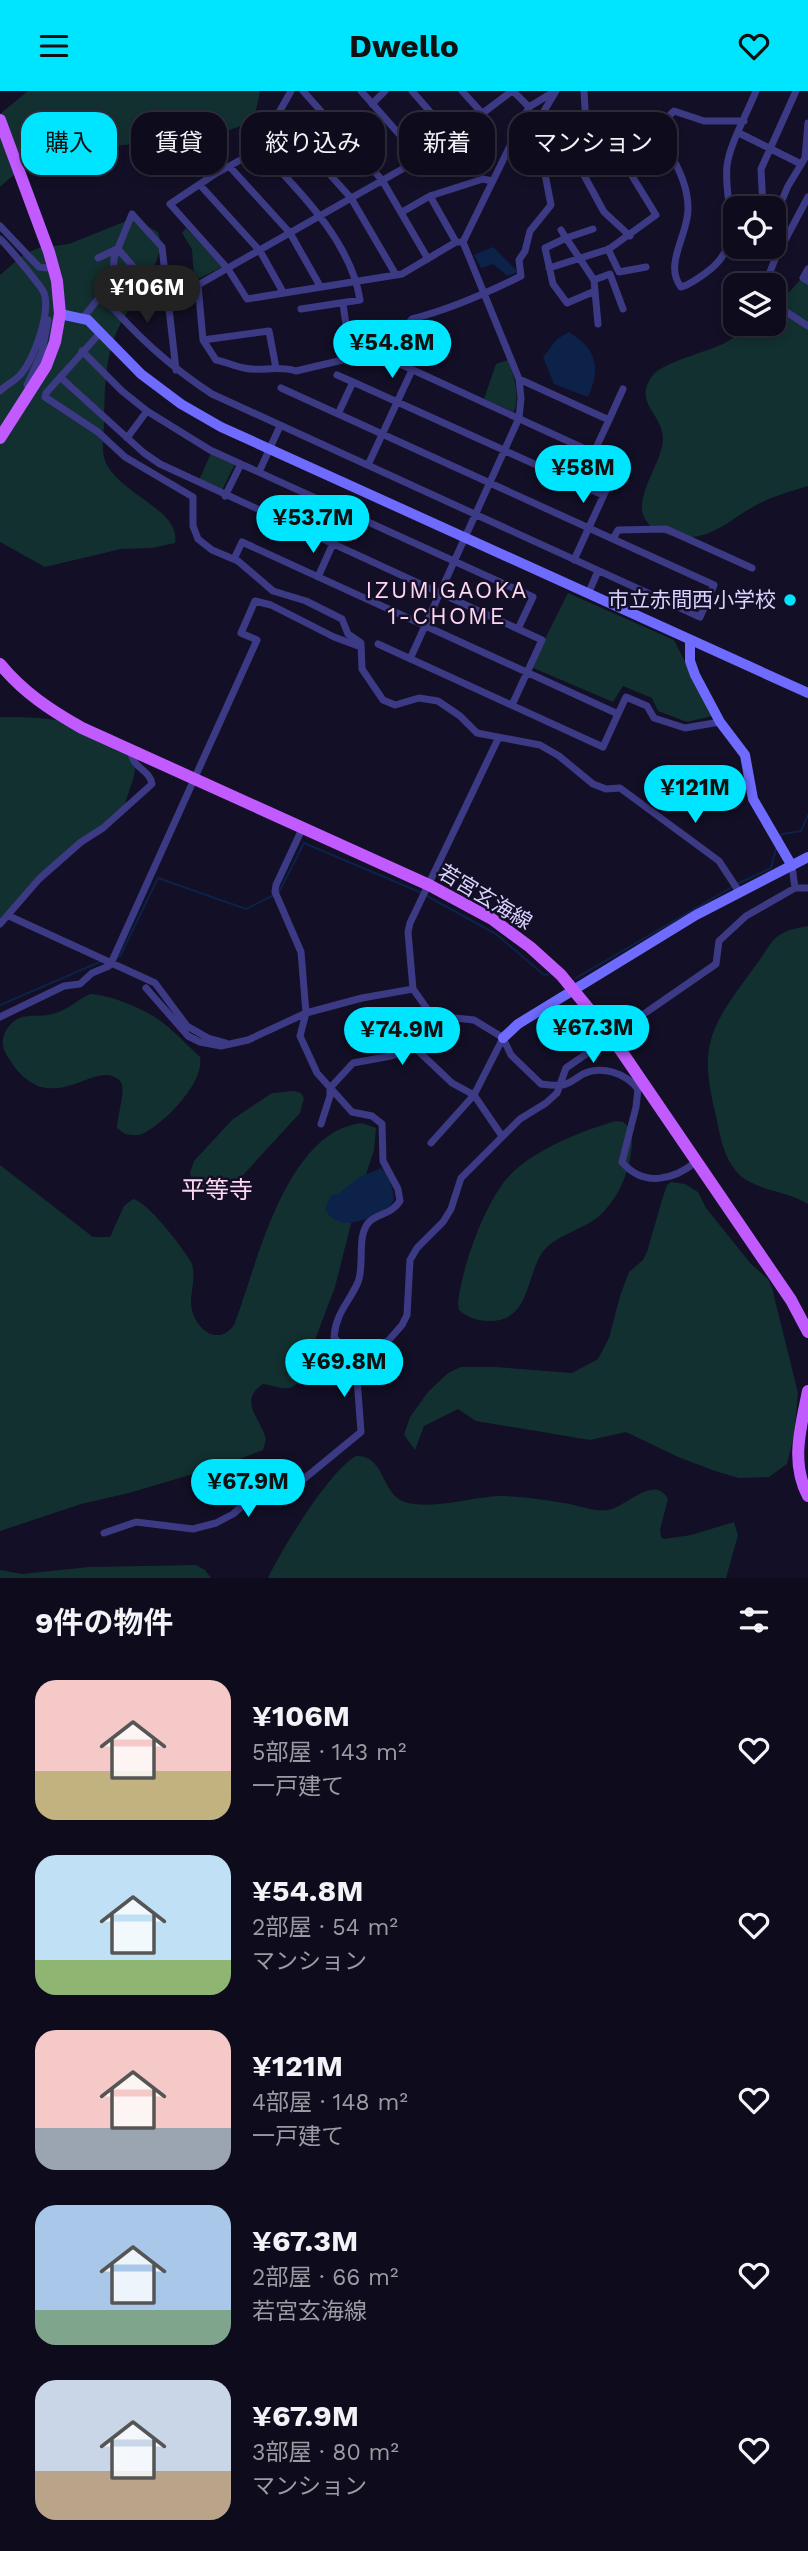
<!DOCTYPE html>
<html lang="ja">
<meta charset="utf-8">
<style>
:root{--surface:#0e0b1c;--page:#171425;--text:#f1f3f6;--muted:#9b9ba3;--line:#2e2b3b;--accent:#00e5ff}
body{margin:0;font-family:"Work Sans","Noto Sans JP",sans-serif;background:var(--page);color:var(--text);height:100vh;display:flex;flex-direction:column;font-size:26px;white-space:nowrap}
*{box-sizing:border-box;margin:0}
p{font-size:23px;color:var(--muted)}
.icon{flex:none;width:38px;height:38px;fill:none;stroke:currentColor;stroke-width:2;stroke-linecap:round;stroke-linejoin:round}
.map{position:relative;height:1487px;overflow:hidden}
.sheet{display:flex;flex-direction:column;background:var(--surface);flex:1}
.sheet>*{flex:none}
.hud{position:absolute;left:21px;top:21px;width:766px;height:63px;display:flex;gap:14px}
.tools{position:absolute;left:723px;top:105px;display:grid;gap:14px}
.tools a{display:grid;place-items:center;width:63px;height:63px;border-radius:14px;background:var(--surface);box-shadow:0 4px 10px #0003,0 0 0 2px var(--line);font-size:35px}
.price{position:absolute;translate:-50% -60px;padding:0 16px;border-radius:24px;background:var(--accent);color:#111;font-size:23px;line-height:46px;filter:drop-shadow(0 2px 4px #0008)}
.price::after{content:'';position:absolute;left:50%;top:42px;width:21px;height:16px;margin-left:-10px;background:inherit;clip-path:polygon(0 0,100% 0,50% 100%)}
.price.on{background:#222;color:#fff}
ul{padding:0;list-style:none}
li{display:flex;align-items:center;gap:21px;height:175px;padding:0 35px}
li span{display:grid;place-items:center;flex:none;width:196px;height:140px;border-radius:21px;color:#555}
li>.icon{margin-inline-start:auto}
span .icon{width:84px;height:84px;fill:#fffc;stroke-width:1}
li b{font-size:30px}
h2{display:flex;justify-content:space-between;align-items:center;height:84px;padding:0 35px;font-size:30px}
.tag{padding:0 24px;border-radius:21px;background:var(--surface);box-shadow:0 4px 10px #0003,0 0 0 2px var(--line);font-size:24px;line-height:63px}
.tag.on{background:var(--accent);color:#111}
header{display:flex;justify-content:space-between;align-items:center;height:91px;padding:0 35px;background:var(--accent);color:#111;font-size:32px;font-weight:700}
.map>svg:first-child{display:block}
.green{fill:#12302f}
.water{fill:#0c2248}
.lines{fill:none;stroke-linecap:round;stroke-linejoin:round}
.stream{stroke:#0c2248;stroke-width:2}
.street{stroke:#3d3a85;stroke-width:7}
.secondary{stroke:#6f6bff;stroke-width:10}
.primary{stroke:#c25bff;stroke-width:12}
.poi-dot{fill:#00e5ff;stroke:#130f26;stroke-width:2.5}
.labels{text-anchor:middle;stroke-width:5;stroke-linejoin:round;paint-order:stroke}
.poi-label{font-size:21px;fill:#d9d4ff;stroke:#130f26;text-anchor:end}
.street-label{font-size:21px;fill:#d9d4ff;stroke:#130f26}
.neighbourhood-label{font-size:23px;letter-spacing:2px;fill:#ffd6f0;stroke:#130f26}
.quarter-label{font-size:24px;fill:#ffd6f0;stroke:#130f26}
</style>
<header><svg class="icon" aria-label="menu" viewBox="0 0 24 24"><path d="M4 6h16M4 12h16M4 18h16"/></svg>Dwello<svg class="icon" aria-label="heart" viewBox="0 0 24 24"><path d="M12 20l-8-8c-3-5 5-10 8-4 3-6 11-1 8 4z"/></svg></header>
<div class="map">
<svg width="808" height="1487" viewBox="0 0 808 1487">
<rect width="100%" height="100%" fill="#130f26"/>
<!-- green -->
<path class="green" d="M28 0H260C258 10 257 23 249 30 226 50 100 55 63 59 40 65 17 80 0 96V23Z
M129 129 139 131 158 141C169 170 130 212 118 238 101 274 106 315 103 354 99 400 182 413 175 452L152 457 121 458 45 476 0 451V184L24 163 39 157 69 153Z
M186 137 222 176 194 190 192 158 182 142Z
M808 180V395C791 400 774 405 758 413 733 426 712 449 682 446 672 446 660 442 652 436 624 415 664 372 663 347 662 322 632 311 653 284 662 272 709 260 725 252 736 246 746 236 758 233 762 232 769 233 774 233V218Z
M508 269C514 285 520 304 514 321L484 308 496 273Z
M211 362 235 373 222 399 199 389Z
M568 502 674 549 712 625 687 631 658 620 652 607 623 595 613 611 531 576Z
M0 626C38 625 114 630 137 663L134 685 124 716 54 772 0 837Z
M808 835V1113C787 1099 752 1100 736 1080 723 1065 720 1044 716 1025 698 952 710 937 753 878 774 851 770 841 808 835Z
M90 903C113 904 150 920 167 935 179 945 189 956 200 966 205 991 164 1033 142 1043 136 1045 131 1044 125 1043L117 1037C117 1025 127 997 120 990 95 963 48 1039 5 961 0 951 4 939 12 932 23 921 38 927 52 923 66 920 77 909 90 903Z
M294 1000 301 1002 304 1007 300 1022 232 1096 220 1102 193 1093 190 1082 194 1070 233 1028 272 1002Z
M616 1030 623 1031 632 1039C634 1069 622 1106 598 1126 583 1138 561 1143 547 1156 524 1179 534 1231 488 1230 478 1230 466 1226 459 1219L458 1212C462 1176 485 1110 510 1084 534 1059 583 1039 616 1030Z
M362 1032 376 1037 374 1059 355 1117 335 1196 300 1288C291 1304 278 1295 263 1293 237 1310 261 1327 266 1348L263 1359 227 1373 129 1402 81 1413 0 1440V1074L93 1146H110L124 1115 133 1108C147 1110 183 1157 191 1171 198 1186 188 1204 192 1219 197 1240 219 1255 234 1234 257 1175 285 1040 362 1032Z
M671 1091 685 1093 698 1101 706 1117 751 1173 768 1188 772 1197 798 1302 794 1344 787 1373 769 1386 739 1387 715 1380 678 1366 626 1341 590 1349 476 1330 458 1318 424 1335 415 1359 404 1344 410 1326 428 1301 448 1282 461 1276H496L572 1282 598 1268 609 1247 620 1205 629 1181 643 1169 647 1161 662 1109 667 1094Z
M356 1365C386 1363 380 1406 408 1412 438 1418 470 1406 500 1405 523 1405 547 1409 570 1413 583 1416 599 1422 612 1418 629 1413 655 1384 668 1408L660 1439 661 1446 664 1448 691 1444 734 1431 738 1444 726 1487H268C281 1459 330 1379 356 1365Z
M196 1474 205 1479 211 1487H0V1479L22 1483 89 1476Z"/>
<!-- water -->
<path class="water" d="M493 156 518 181 507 185 493 173 481 177 474 164Z
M569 241C597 258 601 277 588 306L554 293 543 266 557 248Z
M381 1077C386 1082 387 1085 390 1091 392 1098 396 1106 392 1112 386 1124 359 1131 348 1132 340 1133 329 1126 325 1119L330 1105 338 1103 358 1087Z"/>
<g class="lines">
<!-- stream -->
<path class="stream" d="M781 747 782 743 801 740 808 724
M737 793 771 777 776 758
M279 801 304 752 422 802
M427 805 496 843 543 883 548 884
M117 866 120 865 158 787 246 818 274 804
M576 887 732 796
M0 914 102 870"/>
<!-- street -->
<path class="street" d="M291 0 277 25 244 67 215 83 170 113 228 178 247 208 402 183 456 151H463
M303 0 382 89 428 168
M361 0 421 68
M412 0 452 46
M462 0 482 22
M512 0 427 64 198 194 203 249 216 269C226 271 234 275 244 277 261 281 278 274 296 280L368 263 380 254 394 251 412 228C451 218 485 203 521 185L519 169 525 160 530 140 551 114 545 83 538 69 544 20 556 0
M513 0 529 16
M372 13 385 0
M277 25 351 107 396 184
M744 30H704L674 20C667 25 664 37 662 45 673 69 688 90 688 117 689 143 663 173 681 196 692 193 703 184 712 177 746 147 723 113 727 75 729 55 748 20 756 0
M591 41 574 66 604 121 630 145
M739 42 801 73
M256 54C296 97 351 149 360 209L301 218
M230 76 290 142 320 195
M200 94 260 160 283 201
M430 105 483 88 492 90
M763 117 761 78 796 0
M402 121 430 105 456 151
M774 128 788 95 805 67 808 32
M0 135 39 176 46 177 53 175
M561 139 566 147 593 138
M0 148C7 154 42 196 44 202 51 221 34 268 21 283 15 290 6 294 0 300
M118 158 167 215
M608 158 619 181 646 176
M98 167 117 158
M549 177 609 158 656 124 618 62 591 41 586 34 584 0
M808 178 803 187 808 190
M594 189 610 183 623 218
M765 194 775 168 808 106
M595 200 567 212 553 193 545 157 566 147 594 189 598 233
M101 203C134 243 169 275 212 303L700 526 714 494 281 297
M343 213 351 267
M774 213 808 235
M83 227 113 189 114 167 132 123 162 156 176 279
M100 242 46 302 45 306 98 341 125 366 193 406V435L198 448 212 459 238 470 273 500 306 510 342 528 348 543 361 552 362 578 383 609 395 614 419 607 438 610 460 625 477 642 540 654 559 665 593 693 606 698 620 697 719 770 740 802
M203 249 269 240 276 277
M82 260 122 300 147 320 210 359 533 506 518 538
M389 268 618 373 574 469
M337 284 353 291
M60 286 144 362 160 373 542 549 512 614
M519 288 609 329 594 361
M29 296 27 294 42 261 48 229
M338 323 353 291 603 404
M609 329 623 298
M127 347 147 320
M368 374 412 279
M259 381 280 335
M225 405 241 373
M613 448 618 439 666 438 752 477
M234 468 242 451 618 623 603 656 378 553
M318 486 347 421
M588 503 598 480
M410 568 519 327 521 307 519 288 463 151 529 16 555 0
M618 623 626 606 647 615 654 627 685 637 720 631
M498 648 410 832 408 841 413 898 428 919 445 926 474 929 497 943 503 947 511 964 541 993C548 994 556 995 563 994 570 993 576 987 583 983 602 974 625 982 638 998L636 1016 622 1071C643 1096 673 1090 697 1070
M792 775 795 797
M9 825 155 892 187 935 208 947 226 952
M0 833 39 788 81 751 103 737 152 693C149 677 134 680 130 659
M146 897 188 945 200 951 221 955 248 949 306 922 362 907 413 898
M0 926 64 895 80 893 92 882 109 875 112 870 257 549 241 542 255 510 271 514 334 546 361 556
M414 956 452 992 474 1004 502 1045
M321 1033 330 1005V997L353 972 391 965 409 959 434 941 445 926
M431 1052 474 1004 503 947
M356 1274 369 1258 388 1250 402 1234 407 1224 410 1169 417 1157 443 1131 451 1118 461 1087 520 1028 546 1012 557 1002 566 977 716 873 719 850 746 825 795 797H808
M104 1442 136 1431 193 1438 216 1432 233 1423 255 1404 277 1395 305 1387 361 1341 356 1274 334 1246C336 1221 349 1212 358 1191 365 1174 356 1145 369 1131 378 1122 391 1124 400 1110L398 1098 383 1070 382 1033 372 1025 352 1021 317 982 300 945 306 922 301 861 275 801 276 794 303 736"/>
<!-- secondary -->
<path class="secondary" d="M60 223 88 229 141 283 181 313 221 336 808 602
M690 549V570L695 584 720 631 745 664 753 708 792 775
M503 947 518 933 696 824 808 766"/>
<!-- primary -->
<path class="primary" d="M0 29 49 161 57 190 60 223 55 251 46 275 0 347
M0 573C23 601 50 619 82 637L429 794 492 828 530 856 561 884 611 945 791 1209 808 1241
M808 1300C801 1336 790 1371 808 1405"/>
</g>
<!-- markers -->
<circle class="poi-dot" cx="790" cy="509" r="7"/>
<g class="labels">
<!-- poi labels -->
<g class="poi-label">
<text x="776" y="516">市立赤間西小学校</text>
</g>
<!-- street labels -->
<g class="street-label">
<text transform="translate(485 806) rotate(31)" y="7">若宮玄海線</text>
</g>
<!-- neighbourhood labels -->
<g class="neighbourhood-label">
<text x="447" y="507">IZUMIGAOKA<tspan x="447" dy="26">1-CHOME</tspan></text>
</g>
<!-- quarter labels -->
<g class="quarter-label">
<text x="217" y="1107">平等寺</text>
</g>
</g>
</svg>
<div class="tools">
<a><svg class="icon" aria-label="locate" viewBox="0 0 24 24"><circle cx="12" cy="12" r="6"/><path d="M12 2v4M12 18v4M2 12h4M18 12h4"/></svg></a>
<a><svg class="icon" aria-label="layers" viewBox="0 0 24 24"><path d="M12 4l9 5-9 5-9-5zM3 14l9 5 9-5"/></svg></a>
</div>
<b class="price on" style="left:147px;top:234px">¥106M</b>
<b class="price" style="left:392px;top:289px">¥54.8M</b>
<b class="price" style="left:583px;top:414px">¥58M</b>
<b class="price" style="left:313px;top:464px">¥53.7M</b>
<b class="price" style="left:695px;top:734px">¥121M</b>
<b class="price" style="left:593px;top:974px">¥67.3M</b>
<b class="price" style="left:402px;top:976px">¥74.9M</b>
<b class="price" style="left:344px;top:1308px">¥69.8M</b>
<b class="price" style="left:248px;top:1428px">¥67.9M</b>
<div class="hud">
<a class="tag on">購入</a>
<a class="tag">賃貸</a>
<a class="tag">絞り込み</a>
<a class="tag">新着</a>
<a class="tag">マンション</a>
</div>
</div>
<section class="sheet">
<h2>9件の物件<svg class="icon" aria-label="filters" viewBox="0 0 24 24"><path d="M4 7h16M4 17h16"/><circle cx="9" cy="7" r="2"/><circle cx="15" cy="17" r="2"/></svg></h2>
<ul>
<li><span style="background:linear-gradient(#f6c9c9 65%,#c2b280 0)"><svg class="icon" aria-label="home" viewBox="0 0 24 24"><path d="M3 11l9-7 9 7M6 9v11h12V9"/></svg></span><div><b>¥106M</b><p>5部屋 · 143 m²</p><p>一戸建て</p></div><svg class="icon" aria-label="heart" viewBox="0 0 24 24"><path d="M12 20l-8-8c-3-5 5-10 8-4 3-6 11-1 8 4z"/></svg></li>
<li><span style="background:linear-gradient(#bfe0f5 75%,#8fb573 0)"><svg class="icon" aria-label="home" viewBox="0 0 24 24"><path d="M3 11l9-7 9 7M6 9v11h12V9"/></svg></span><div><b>¥54.8M</b><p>2部屋 · 54 m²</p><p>マンション</p></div><svg class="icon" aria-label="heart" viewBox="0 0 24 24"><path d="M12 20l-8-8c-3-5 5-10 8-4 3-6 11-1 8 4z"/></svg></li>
<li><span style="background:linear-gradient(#f6c9c9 70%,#9aa5b1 0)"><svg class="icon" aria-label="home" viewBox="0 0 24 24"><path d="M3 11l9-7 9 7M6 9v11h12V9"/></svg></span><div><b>¥121M</b><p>4部屋 · 148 m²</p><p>一戸建て</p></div><svg class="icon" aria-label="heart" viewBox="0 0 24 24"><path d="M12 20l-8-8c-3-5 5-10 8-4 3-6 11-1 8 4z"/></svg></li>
<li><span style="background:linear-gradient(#a9c7e8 75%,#7fa58c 0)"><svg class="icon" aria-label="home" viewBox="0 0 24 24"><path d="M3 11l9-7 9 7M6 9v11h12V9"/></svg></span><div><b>¥67.3M</b><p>2部屋 · 66 m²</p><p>若宮玄海線</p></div><svg class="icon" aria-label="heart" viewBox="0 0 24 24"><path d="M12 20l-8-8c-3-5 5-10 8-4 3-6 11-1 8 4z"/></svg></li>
<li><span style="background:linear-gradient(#c9d6e8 65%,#b9a48a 0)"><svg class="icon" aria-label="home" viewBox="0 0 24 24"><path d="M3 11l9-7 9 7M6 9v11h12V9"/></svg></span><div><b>¥67.9M</b><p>3部屋 · 80 m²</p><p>マンション</p></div><svg class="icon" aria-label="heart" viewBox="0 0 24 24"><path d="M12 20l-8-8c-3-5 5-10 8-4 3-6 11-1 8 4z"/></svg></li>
</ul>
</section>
